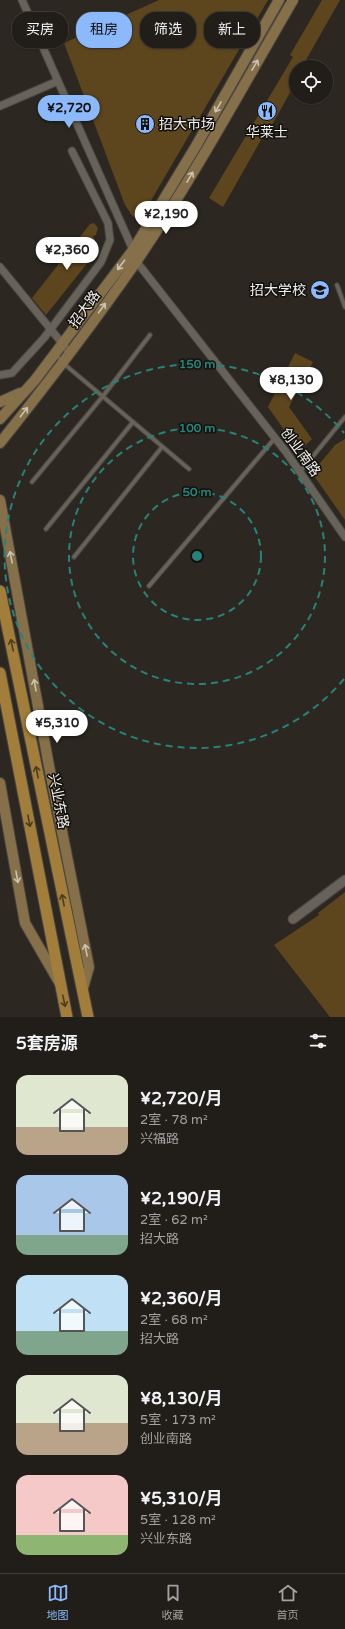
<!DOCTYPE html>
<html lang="zh">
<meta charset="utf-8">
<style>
:root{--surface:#211e19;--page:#2d2b26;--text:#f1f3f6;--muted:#a2a2a2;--line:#3e3c38;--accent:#8cb9fc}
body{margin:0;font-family:"Varela Round","Noto Sans SC",sans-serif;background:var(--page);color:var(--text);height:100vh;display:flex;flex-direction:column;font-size:15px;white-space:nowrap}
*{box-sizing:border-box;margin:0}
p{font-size:13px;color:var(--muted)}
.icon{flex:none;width:22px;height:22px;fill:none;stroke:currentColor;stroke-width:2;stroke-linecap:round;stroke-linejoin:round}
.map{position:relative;height:1017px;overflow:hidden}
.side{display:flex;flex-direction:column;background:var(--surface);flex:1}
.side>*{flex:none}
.hud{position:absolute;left:12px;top:12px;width:321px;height:36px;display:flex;gap:8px}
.buttons{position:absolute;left:289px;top:60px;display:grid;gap:8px}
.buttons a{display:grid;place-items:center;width:44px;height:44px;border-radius:50%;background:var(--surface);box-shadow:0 1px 3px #0004,0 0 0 1px var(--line);font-size:20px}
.price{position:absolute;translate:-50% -34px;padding:0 9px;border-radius:14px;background:#fff;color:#222;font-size:13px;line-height:26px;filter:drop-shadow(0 1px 2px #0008)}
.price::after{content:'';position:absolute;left:50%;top:24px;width:12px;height:9px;margin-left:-6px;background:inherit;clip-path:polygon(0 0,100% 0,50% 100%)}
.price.active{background:var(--accent);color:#111}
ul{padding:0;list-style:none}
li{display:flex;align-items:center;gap:12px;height:100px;padding:0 16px}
li span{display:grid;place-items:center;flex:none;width:112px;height:80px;border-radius:12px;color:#555}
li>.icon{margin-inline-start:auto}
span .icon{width:48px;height:48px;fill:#fffc;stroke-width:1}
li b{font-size:17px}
h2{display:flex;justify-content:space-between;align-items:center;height:48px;padding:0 16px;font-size:17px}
.chip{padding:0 14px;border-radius:16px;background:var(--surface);box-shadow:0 1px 3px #0004,0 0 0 1px var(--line);font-size:14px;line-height:36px}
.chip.active{background:var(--accent);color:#111}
.tab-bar{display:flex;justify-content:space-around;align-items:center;height:56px;border-top:1px solid var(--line);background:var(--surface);font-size:11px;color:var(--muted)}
.tab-bar a{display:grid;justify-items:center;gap:2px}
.tab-bar .active{color:var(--accent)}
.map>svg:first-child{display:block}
.building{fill:#5d451d}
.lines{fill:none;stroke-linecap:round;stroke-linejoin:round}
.service-casing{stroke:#4a4641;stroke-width:5.5}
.minor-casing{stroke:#4a4641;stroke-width:9}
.tertiary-casing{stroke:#4a4641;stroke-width:11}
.secondary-casing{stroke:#4a4641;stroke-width:12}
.primary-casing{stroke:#4a4641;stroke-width:13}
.service{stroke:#67625a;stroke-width:3.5}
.minor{stroke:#67625a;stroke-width:7}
.tertiary{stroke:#67625a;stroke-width:9}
.secondary{stroke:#85704a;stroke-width:10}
.primary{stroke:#a27e3a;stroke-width:11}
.oneway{stroke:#ccc3b3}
.oneway2{stroke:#4c3d20}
.ring{fill:none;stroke:#26827a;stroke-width:2;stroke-dasharray:7 5}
.labels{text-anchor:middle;stroke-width:3;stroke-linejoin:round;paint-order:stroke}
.poi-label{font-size:14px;fill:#f2efeb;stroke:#13110e;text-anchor:start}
.street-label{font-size:14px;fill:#f2efeb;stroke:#13110e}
.centre{fill:#26827a;stroke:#13110e;stroke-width:2}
.ring-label{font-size:12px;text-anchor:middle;font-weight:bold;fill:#26827a;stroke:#13110e;stroke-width:3;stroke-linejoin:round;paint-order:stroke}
</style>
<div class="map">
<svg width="345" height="1017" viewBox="0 0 345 1017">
<rect width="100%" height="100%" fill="#2c2821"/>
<!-- building -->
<path class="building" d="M159 0H268L142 216 133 217 125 205 64 43Z
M322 0H340L302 67H296V82L268 132 266 131 223 207 209 198 293 57 290 55Z
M94 223 98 228 96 235 93 236 95 242 93 245 94 250 91 251 93 256 46 315 32 298 90 224Z
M295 353 313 362 289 407 312 439 299 451 268 407Z
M345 439V520L312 473 335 445Z
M345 892V1017H330L274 945 319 915 318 913Z"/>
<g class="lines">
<!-- service casing -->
<g class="service-casing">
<path id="service" d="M337 285 345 307
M56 354 63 363 189 469
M300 472 345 417
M32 482 103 396 150 335
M46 529 133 422
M74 557 162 447
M149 586 275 438"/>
</g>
<!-- minor casing -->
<g class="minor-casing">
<path id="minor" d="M22 0 133 250 136 261 286 452 345 537
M0 106 58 81
M0 267 70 353
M0 375 12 373 44 338 101 262 110 240 108 223 72 151"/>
</g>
<!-- tertiary casing -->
<g class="tertiary-casing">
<path id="tertiary" d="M293 919 345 880"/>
</g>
<!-- secondary casing -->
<g class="secondary-casing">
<path id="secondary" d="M0 402 20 393
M0 419 35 380 133 250 196 146 279 0
M0 443C47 384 93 324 136 262 193 178 242 88 293 0
M0 500 49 766 89 967 83 988
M0 783 25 923 59 982"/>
</g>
<!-- primary casing -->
<g class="primary-casing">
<path id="primary" d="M0 591 88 1017
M0 673 67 1017"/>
</g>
<!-- service -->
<use href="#service" class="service"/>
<!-- minor -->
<use href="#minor" class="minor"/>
<!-- tertiary -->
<use href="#tertiary" class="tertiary"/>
<!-- secondary -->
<use href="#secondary" class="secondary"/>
<!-- primary -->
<use href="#primary" class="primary"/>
</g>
<!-- one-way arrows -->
<defs><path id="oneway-shaft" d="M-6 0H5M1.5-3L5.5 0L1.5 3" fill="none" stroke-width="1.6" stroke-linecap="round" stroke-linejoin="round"/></defs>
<g class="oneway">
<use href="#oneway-shaft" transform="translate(255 65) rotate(-60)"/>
<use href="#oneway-shaft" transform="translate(218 107) rotate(120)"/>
<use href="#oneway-shaft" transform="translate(190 177) rotate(-60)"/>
<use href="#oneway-shaft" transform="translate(121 265) rotate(127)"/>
<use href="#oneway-shaft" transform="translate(102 308) rotate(-54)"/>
<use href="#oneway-shaft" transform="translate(24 412) rotate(-52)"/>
<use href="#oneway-shaft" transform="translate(11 557) rotate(-101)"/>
<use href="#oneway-shaft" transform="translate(35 685) rotate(-100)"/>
<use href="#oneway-shaft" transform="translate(17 877) rotate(80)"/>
<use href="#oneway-shaft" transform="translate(86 950) rotate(-101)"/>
</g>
<g class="oneway2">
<use href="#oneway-shaft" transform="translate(12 645) rotate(-102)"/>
<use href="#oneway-shaft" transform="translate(37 772) rotate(-101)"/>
<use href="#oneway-shaft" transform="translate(29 821) rotate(79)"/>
<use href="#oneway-shaft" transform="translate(63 900) rotate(-101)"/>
<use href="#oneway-shaft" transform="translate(64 1001) rotate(78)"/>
</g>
<!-- distance rings -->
<g class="ring">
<circle cx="197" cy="556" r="64"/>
<circle cx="197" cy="556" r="128"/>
<path d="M344 679A192 192 0 1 1 344 433"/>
</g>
<!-- icons -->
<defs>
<g id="restaurant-disc" transform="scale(1)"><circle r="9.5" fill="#8cb9fc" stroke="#13110e"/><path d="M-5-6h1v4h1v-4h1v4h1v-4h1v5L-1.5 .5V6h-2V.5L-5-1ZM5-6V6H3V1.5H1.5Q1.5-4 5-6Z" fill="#111"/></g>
<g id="building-disc" transform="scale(1)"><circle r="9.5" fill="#8cb9fc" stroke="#13110e"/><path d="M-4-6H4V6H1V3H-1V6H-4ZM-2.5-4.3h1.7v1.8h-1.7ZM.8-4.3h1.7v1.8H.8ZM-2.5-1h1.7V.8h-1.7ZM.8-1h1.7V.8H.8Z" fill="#111"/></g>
<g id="school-disc" transform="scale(1)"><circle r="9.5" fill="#8cb9fc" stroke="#13110e"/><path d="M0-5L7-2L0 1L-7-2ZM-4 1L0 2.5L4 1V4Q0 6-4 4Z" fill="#111"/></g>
</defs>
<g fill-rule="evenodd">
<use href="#restaurant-disc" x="267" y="111"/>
<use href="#building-disc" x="145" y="124"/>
<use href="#school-disc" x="320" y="290"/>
</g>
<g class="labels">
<!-- poi labels -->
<g class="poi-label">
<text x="159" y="129">招大市场</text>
<text x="267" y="137" text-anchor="middle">华莱士</text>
<text x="306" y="295" text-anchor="end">招大学校</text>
</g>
<!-- street labels -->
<g class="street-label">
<text transform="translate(84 309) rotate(-54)" y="5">招大路</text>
<text transform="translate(301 452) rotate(54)" y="5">创业南路</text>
<text transform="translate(59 801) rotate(79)" y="5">兴业东路</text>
</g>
</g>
<circle cx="197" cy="556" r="6" class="centre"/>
<g class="ring-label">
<text x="197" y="368">150 m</text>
<text x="197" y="432">100 m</text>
<text x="197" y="496">50 m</text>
</g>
</svg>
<div class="buttons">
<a><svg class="icon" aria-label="locate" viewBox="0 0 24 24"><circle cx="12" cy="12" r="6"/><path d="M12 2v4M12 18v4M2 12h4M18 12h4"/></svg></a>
</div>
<b class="price active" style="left:69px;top:129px">¥2,720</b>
<b class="price" style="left:166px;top:235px">¥2,190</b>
<b class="price" style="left:67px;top:271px">¥2,360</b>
<b class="price" style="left:291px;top:401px">¥8,130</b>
<b class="price" style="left:57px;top:744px">¥5,310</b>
<div class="hud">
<a class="chip">买房</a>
<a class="chip active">租房</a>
<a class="chip">筛选</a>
<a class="chip">新上</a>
</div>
</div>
<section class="side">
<h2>5套房源<svg class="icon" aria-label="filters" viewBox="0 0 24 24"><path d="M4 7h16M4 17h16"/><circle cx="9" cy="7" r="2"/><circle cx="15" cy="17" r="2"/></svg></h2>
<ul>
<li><span style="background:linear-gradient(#dfe7d0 65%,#b9a48a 0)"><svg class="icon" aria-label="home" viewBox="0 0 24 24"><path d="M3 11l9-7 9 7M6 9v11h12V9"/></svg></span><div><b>¥2,720/月</b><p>2室 · 78 m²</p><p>兴福路</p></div></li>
<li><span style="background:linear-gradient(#a9c7e8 75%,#7fa58c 0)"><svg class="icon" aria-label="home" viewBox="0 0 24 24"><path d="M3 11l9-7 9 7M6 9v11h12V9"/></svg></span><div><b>¥2,190/月</b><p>2室 · 62 m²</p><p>招大路</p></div></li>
<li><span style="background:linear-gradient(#bfe0f5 70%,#7fa58c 0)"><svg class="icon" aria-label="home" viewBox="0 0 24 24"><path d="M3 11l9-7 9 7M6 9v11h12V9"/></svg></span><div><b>¥2,360/月</b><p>2室 · 68 m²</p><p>招大路</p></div></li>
<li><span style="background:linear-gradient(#dfe7d0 60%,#b9a48a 0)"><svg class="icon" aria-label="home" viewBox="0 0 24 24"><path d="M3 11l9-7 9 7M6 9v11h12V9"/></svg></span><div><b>¥8,130/月</b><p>5室 · 173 m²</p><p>创业南路</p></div></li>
<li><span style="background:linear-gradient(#f6c9c9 75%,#8fb573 0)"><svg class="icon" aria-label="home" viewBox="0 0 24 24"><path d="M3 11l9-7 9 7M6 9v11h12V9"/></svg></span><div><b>¥5,310/月</b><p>5室 · 128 m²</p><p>兴业东路</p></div></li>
</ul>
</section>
<nav class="tab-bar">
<a class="active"><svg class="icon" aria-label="map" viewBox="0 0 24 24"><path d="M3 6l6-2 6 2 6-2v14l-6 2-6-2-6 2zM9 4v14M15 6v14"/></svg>地图</a>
<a><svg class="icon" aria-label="saved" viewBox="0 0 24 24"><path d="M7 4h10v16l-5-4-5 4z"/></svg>收藏</a>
<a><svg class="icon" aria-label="home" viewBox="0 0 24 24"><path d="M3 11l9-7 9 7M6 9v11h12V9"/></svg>首页</a>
</nav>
